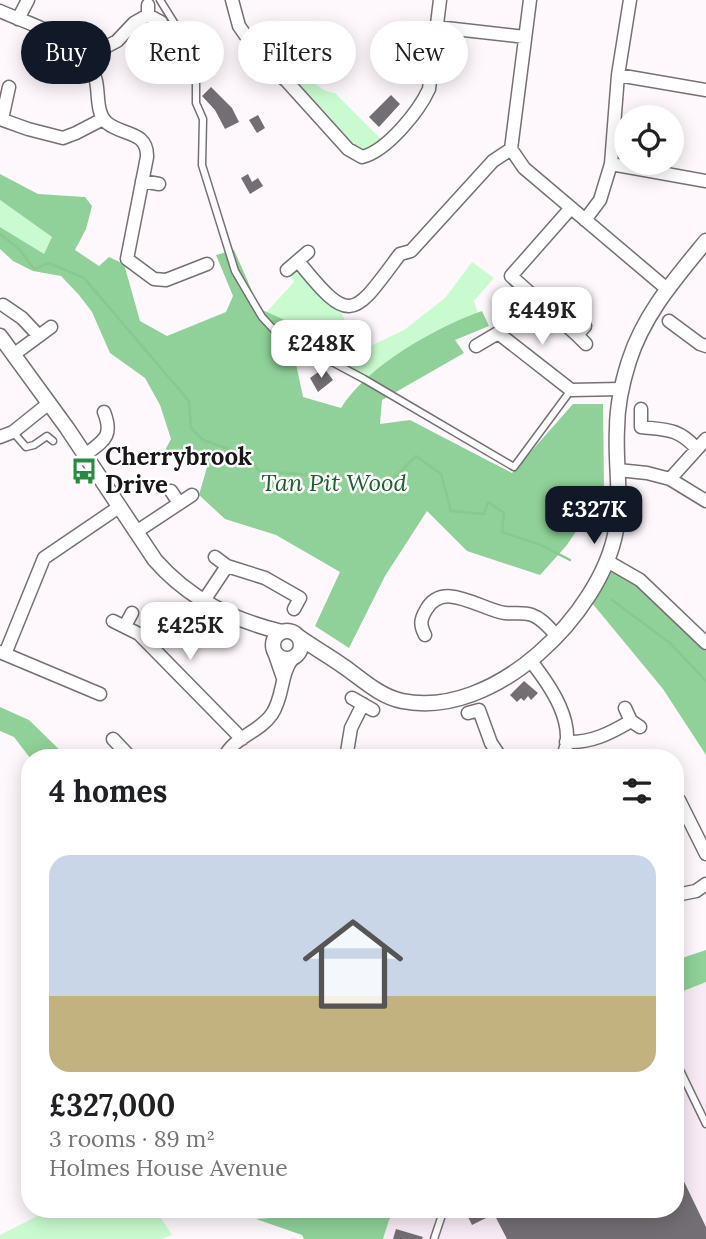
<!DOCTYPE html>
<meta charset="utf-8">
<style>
:root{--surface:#fff;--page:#f2f2f2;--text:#202124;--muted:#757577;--line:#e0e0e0;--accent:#111827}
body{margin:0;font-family:Lora,serif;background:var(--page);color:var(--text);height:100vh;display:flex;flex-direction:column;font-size:26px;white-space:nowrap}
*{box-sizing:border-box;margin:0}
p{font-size:23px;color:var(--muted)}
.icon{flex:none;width:38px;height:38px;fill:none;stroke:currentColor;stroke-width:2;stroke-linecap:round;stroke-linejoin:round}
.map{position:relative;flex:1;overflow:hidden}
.details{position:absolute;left:21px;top:749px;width:663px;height:469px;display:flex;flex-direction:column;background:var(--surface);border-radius:28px;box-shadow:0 4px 18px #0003}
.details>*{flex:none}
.guide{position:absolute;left:21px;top:21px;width:665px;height:63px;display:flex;gap:14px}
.tools{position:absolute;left:614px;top:105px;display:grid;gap:14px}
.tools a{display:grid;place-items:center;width:70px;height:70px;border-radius:50%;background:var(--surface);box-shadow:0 4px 18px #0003;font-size:35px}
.price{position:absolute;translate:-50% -60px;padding:0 16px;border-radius:14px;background:#fff;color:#222;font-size:23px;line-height:46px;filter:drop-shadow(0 2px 4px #0008)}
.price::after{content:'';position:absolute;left:50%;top:42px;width:21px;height:16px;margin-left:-10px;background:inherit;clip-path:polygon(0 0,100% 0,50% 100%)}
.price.active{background:var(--accent);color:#fff}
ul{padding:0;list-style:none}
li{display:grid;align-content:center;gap:14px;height:371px;padding:0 28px}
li+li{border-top:2px solid var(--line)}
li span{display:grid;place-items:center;height:217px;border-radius:21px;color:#555}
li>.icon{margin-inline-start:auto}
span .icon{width:126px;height:126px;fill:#fffc;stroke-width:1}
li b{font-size:30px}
h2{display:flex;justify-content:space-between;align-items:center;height:84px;padding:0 28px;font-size:30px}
.chip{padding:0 24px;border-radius:32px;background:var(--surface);box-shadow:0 4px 18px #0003;font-size:24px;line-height:63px}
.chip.active{background:var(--accent);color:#fff}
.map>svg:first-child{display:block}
.built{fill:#f8ebf6}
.green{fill:#cafbd0}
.forest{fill:#8fd198}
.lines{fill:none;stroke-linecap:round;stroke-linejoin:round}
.stream{stroke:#87c990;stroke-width:2.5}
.building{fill:#736e73}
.service-casing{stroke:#767075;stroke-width:9}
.minor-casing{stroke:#767075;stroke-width:15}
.tertiary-casing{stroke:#767075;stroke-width:17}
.service{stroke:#fff;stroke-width:6}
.minor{stroke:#fff;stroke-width:12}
.tertiary{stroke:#fff;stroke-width:14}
.labels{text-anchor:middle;stroke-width:5;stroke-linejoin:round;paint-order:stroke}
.poi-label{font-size:24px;font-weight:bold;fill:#191719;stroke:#fff;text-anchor:start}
.park-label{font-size:24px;font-style:italic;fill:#1c612d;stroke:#fff}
</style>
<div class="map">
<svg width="706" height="1239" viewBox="0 0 706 1239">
<rect width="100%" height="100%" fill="#fef8fd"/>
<!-- built -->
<path class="built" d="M706 982V1239H383L389 1220 397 1209H676V994Z"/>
<!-- green -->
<path class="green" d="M246 36 315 54 300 67C311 79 318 91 335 93L385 143 362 157Z
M0 200 52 237 44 255 0 227Z
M472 262 494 278 474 301 480 319 364 379 276 332 262 317 294 282 291 277 299 268 340 309 358 352 404 330 445 298Z
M51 1209H155L172 1235 160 1239H0V1235Z"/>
<!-- forest -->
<path class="forest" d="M0 174 38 194 85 197 92 206 86 229 75 250 99 266 109 257 124 264 140 321 167 336 226 312 233 296 216 255 234 250 260 309 287 321 303 397 341 408C367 366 436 327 482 311L489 326 455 340 464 353 382 400 380 424 410 420 512 473 573 404H603L604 489 567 545 540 575 467 551 427 511 385 576 349 648 315 626 340 572 276 535 225 519 199 495 207 467 163 454 171 439 160 405 145 378 110 353 92 312 79 295 61 276 33 271 13 261 0 249V227L44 254 52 237 0 200Z
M611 570 636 585 706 651V755L663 689 592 603 590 594Z
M0 707 29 720 68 758H30L14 737 0 731Z
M706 950V982L676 994V960Z
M339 1209H397L389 1220 383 1239H304L302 1235 256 1219 316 1215Z"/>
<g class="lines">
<!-- stream -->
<path class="stream" d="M0 234 19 249 34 269 49 263 84 278 189 401 191 428 203 440 249 456 259 471 391 481 416 456 441 474 451 511 484 514 488 502 504 513 502 532 541 545 570 560
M612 600 670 643 706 681"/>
</g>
<!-- building -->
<path class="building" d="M212 61 218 69 209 77 202 69Z
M211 87 232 108 239 122 225 129 215 110 202 96Z
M391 95 400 104 379 127 369 117Z
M258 115 265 128 257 133 249 120Z
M248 174 252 182 258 178 263 186 250 194 241 178Z
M324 368 333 380 318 392 310 378Z
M524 681 538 693 531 700 528 696 524 701 521 698 517 702 510 695Z
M676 1165 706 1227V1239H507L494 1214 472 1225 464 1209H676Z
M396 1229 423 1237 422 1239H393Z"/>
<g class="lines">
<!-- service casing -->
<g class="service-casing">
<path id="service" d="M160 0 188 45 196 83V103L203 119 202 165 235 271 262 317 276 332 364 379 514 467 571 390
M13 432 26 447 34 445 47 436 53 441
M676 1062 706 1124
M434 1239 444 1209"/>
</g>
<!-- minor casing -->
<g class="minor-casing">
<path id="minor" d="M232 0 239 26 246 36 348 149 362 157C387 151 419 111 429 89L440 0
M530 0 511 149 524 168 667 289
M148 5V15L161 22
M0 11C35 27 86 38 96 81 99 94 96 112 106 122 121 136 148 130 147 157L127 259 154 279 166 280 207 264
M18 19 28 0
M437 27 525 37
M85 58 117 41 134 23 148 15
M618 75 706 90
M284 79C311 57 310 55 345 60
M0 119 28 129 63 138 76 133 103 119
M2 119 9 87
M611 164 706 181
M142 181 159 184
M570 209 511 276 577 335
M585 220 600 200 611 164 618 75 630 0
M298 261C351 327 353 317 400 254L411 251 493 161 511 149
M287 270 308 252
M3 305 22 318 39 336
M669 321 700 344 706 346
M585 326 577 335 586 344
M476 346 498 333 571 390 621 389
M13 355 51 327
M641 409V427C666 430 678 428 696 448
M0 437 13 432 48 404
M85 455C103 441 114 437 104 412
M618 470 647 473 670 479 706 501
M670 479 706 439
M171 491 179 503
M136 532 192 495
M215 557 227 566
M607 561 640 580 706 643
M203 602 227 566 265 578 300 598 294 609
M113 621 139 634 242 739
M125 626 132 613
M425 635C420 625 420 620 426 610 443 579 481 610 505 613 514 614 524 612 532 615 543 619 549 628 557 636
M0 652 100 694
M274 652 283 678
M5 654 44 558 119 507
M530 660C549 684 579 725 562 758
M352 698 373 710
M625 708 631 721 640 727
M468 713 479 710 491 743 501 758
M113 739 131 758
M566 742C591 743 609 734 631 721
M224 758C233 737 259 733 272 714 284 696 280 674 293 658
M346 758 351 728 363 704
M679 800 706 854
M676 895 696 891 706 884"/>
</g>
<!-- tertiary casing -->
<g class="tertiary-casing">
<path id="tertiary" d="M0 336 67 428 155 560C189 599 232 620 282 632
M273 645a14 14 0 1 1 28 0a14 14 0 1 1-28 0Z
M299 637C313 647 329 656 343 666 362 679 379 696 402 701 494 720 601 614 616 530 622 497 615 462 617 429 617 406 622 383 629 361 644 314 675 279 706 241"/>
</g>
<!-- service -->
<use href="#service" class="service"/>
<!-- minor -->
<use href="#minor" class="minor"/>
<!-- tertiary -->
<use href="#tertiary" class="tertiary"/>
</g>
<!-- icons -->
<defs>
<g id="bus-bare" transform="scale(2.1)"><path d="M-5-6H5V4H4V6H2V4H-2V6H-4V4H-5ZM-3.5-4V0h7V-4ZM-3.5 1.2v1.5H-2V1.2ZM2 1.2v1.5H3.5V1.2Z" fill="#278c41" stroke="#fff" stroke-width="2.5" paint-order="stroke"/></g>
</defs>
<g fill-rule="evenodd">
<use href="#bus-bare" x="84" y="471"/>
</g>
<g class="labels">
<!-- poi labels -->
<g class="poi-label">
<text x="105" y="465">Cherrybrook<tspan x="105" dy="28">Drive</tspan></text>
</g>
<!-- park labels -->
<g class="park-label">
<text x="334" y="491">Tan Pit Wood</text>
</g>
</g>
</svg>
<div class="tools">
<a><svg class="icon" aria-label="locate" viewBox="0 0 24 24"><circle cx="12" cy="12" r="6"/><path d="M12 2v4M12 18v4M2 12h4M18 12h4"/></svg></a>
</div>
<b class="price" style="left:542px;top:347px">£449K</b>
<b class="price" style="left:321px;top:380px">£248K</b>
<b class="price active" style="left:594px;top:546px">£327K</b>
<b class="price" style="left:190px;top:662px">£425K</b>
<div class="guide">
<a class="chip active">Buy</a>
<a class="chip">Rent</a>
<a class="chip">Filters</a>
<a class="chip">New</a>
</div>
<section class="details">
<h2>4 homes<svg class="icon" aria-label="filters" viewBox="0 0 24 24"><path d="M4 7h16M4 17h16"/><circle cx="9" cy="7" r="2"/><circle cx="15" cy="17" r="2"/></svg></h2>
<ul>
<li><span style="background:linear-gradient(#c9d6e8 65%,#c2b280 0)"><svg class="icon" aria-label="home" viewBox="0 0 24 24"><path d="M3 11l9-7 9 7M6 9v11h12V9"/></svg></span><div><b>£327,000</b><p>3 rooms · 89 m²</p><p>Holmes House Avenue</p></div></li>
</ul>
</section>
</div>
